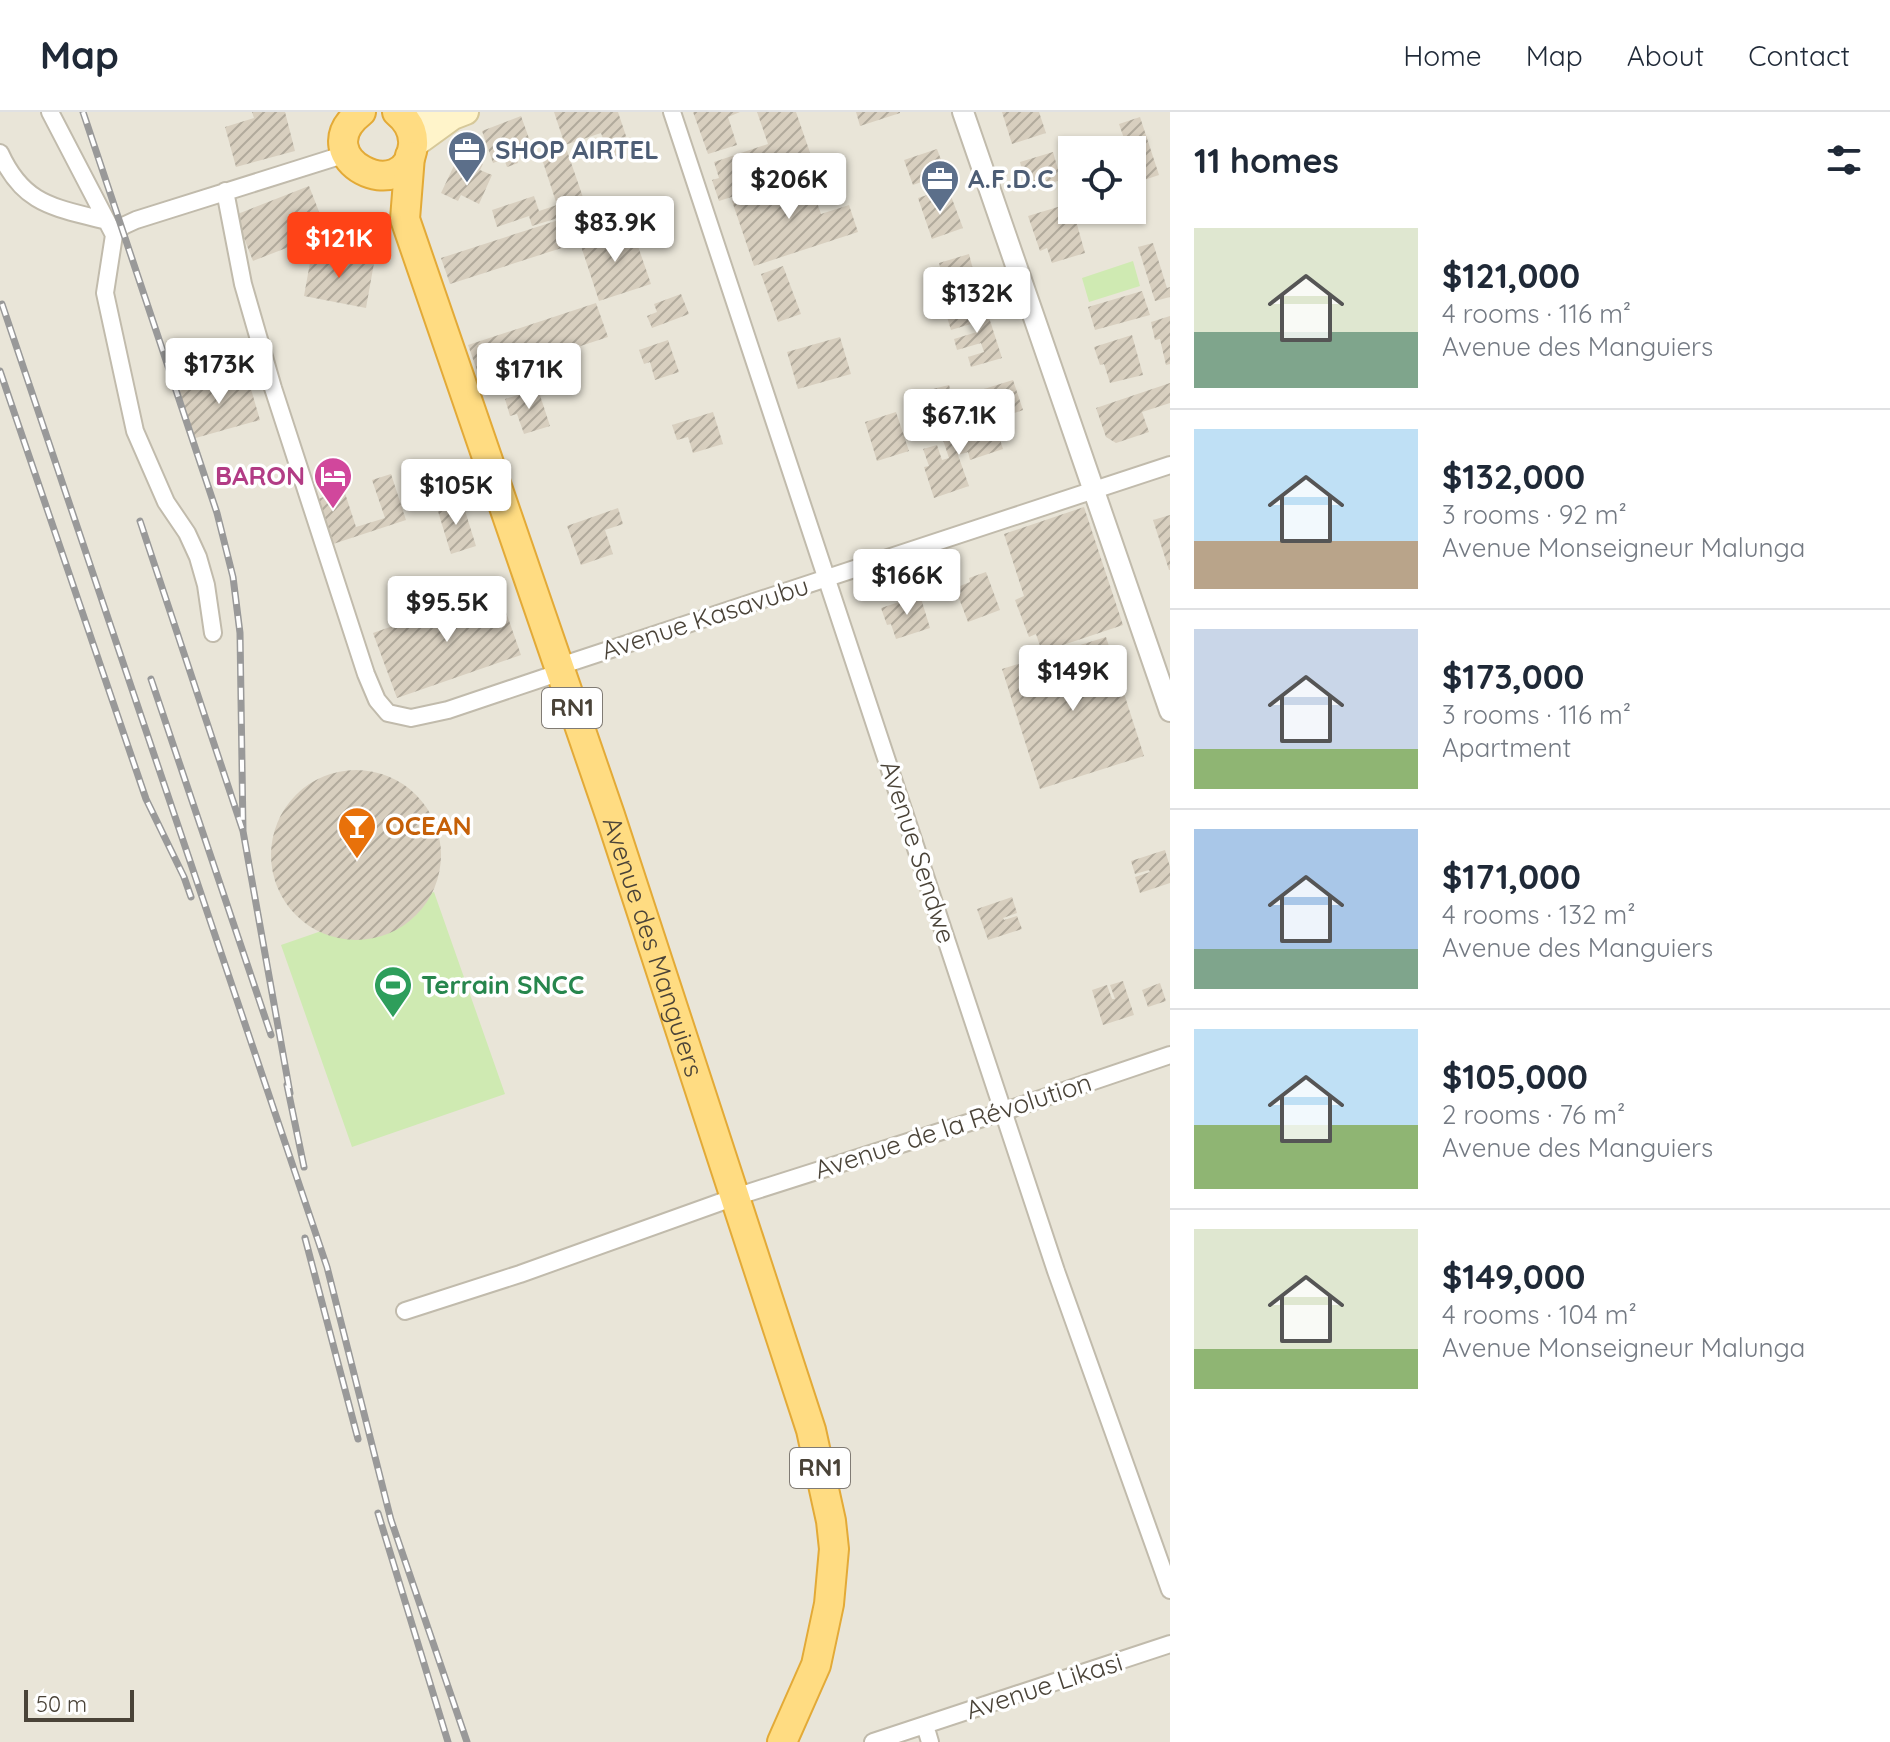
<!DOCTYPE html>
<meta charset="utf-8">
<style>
:root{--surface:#fff;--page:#f2f2f3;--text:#1f2937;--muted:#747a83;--line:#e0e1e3;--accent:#ff4317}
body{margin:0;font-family:Quicksand,sans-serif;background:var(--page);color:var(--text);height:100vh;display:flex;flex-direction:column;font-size:30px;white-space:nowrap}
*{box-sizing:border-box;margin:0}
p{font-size:26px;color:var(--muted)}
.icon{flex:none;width:44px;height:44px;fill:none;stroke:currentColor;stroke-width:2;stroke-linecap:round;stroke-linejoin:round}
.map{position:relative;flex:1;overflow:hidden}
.details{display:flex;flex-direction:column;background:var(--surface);width:720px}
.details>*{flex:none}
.fabs{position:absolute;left:1058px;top:24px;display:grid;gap:16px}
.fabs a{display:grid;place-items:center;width:88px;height:88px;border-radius:0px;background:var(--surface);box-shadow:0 2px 6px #0004;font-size:40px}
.scale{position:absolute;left:24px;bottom:20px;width:110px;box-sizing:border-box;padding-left:8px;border:4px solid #4a4338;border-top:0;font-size:22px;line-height:28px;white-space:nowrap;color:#4a4338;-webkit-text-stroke:6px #fff;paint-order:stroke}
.price{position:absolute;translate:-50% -68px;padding:0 18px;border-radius:8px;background:#fff;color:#222;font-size:26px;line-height:52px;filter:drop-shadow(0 2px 4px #0008)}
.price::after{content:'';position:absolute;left:50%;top:48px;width:24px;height:18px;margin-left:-12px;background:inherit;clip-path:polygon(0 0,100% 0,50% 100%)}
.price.on{background:var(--accent);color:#fff}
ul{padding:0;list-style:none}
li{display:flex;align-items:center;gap:24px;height:200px;padding:0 24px}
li+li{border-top:2px solid var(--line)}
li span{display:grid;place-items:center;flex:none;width:224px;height:160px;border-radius:0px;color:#555}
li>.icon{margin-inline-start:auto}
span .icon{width:96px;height:96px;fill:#fffc;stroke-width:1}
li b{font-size:34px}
h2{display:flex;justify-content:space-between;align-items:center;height:96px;padding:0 24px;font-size:34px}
header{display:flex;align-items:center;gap:48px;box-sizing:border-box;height:112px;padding:0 40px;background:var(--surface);border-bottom:2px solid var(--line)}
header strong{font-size:38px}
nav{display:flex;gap:44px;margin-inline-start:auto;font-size:28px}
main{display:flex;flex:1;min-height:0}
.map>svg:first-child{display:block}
.residential{fill:#e9e5d8;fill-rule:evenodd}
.grass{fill:#cfeab2}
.building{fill:url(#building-hatch)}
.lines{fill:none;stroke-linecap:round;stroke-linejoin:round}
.minor-casing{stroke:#c1bbac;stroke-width:20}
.tertiary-casing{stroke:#c1bbac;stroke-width:24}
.secondary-casing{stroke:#d6c899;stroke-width:28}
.trunk-casing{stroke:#e3aa37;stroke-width:32}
.minor{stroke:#fff;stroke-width:16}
.tertiary{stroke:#fff;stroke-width:20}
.secondary{stroke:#fff4ca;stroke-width:24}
.trunk{stroke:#ffdc82;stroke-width:28}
.rail-casing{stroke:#999;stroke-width:7}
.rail{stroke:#fff;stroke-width:4;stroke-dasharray:12;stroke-linecap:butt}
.labels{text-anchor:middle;stroke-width:7;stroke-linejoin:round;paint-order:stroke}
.shield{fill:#fff;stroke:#807b74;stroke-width:2}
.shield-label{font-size:24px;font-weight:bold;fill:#4a4338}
.service-label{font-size:26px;font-weight:bold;fill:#4e5e75;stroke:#fff;text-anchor:start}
.hotel-label{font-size:26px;font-weight:bold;fill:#b23c85;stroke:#fff;text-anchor:end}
.street-label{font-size:26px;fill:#4a4338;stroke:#fff}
.food-label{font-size:26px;font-weight:bold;fill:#c56008;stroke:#fff;text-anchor:start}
.leisure-label{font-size:26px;font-weight:bold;fill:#27864d;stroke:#fff;text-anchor:start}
</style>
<header>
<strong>Map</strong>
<nav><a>Home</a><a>Map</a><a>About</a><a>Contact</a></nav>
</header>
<main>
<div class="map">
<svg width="1170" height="1630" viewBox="0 0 1170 1630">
<defs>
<pattern id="building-hatch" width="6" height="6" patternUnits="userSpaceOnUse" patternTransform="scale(2)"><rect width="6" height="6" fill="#d8cfbf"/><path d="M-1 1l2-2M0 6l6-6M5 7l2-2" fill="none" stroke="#b1aa9c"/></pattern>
</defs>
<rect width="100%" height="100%" fill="#f5f2ea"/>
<!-- residential -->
<path class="residential" d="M0 0H1170V1630H0ZM1072 38H1132V98H1072Z"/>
<!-- grass -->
<path class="grass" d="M1133 149 1140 174 1089 190 1082 166Z
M434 780 505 982 352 1035 281 833Z"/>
<!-- building -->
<path class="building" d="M252 0H285L295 39 236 55 225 15 254 6Z
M554 0H618L628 30 622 32 625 42 610 47 601 21 565 33Z
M693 0H740L728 5 737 33 708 42Z
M757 0H796L816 58 719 89 712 68 719 66 714 50 768 32Z
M856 0H900V1L860 14Z
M1002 0H1039L1046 21 1012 32Z
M521 4 531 32 514 38 518 51 507 55 504 47 493 51 482 19Z
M1140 5 1159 63 1138 70 1132 51V38H1128L1119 12Z
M565 33 587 97 532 114 529 104 497 115 492 98 534 84 539 99 557 93 540 41Z
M937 37 946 61 913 73 904 48Z
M1053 40 1061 68 1027 78 1020 50Z
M460 41 483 52 480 58 492 63 479 92 461 83 458 89 441 81Z
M808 64 821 102 849 93 858 120 754 154 732 89Z
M309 74 327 120 253 149 235 103Z
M948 76 963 116 932 127 918 86Z
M1071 91 1085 141 1052 151 1047 136 1040 139 1028 104Z
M568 105 577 131 450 172 441 146Z
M631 114 651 172 599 189 580 131Z
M1153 131 1167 176 1170 175V185L1155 189 1138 135Z
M318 141 374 151 366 196 304 184 311 145Z
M969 142 978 177 948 185 939 151Z
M783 154 801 202 778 210 761 162Z
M1142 179 1150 203 1095 218 1088 195Z
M681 182 689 202 652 216 647 204 657 200 654 192Z
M596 191 608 225 480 267 468 233Z
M985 193 1002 246 971 255 968 245 984 240 981 231 957 238 954 227 977 220 974 211 951 218 947 205Z
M1170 204V252L1166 253 1160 227 1155 228 1151 210Z
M1132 223 1143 263 1110 271 1104 252 1100 253 1094 235Z
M840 225 851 262 798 277 787 240Z
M668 228 679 260 655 268 650 250 644 252 639 238Z
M246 260 260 308 192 327 179 279Z
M1013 268 1023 298 994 308 984 277Z
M1170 271V291L1142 300 1149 320 1116 331 1106 325 1096 296Z
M949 273 960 311 941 316 929 278Z
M538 277 550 314 524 322 517 302 510 304 505 287Z
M713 300 723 332 693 341 688 325 677 328 672 313Z
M896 300 909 339 877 349 865 310Z
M994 308 1003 337 970 348 968 340 958 343 969 374 934 386 924 355 929 354 923 337 937 333 942 348 949 346 942 325Z
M391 362 406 408 327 434 312 389 344 378 356 415 385 406 372 368Z
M462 389 476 434 451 442 437 396Z
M1084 395 1123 513 1042 540 1036 522 1029 525 1015 488 1024 484 1004 422Z
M618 396 623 412 605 418 613 442 581 453 567 414Z
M1170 403V458H1169L1153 408Z
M986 460 1000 498 968 510 955 476 970 470 969 466Z
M498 477 521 543 397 586 373 521Z
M920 483 930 516 896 527 891 512 887 513 881 496Z
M1106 525 1144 644 1040 677 1002 557Z
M271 743a85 85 0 1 1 170 0a85 85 0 1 1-170 0Z
M1165 738 1170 755V771L1140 781 1135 765 1150 760 1149 758 1135 762 1131 749Z
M1012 785 1017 801 1003 806 1004 808 1017 804 1022 817 988 828 977 797Z
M1123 869 1134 903 1103 913 1092 878 1107 873 1112 887H1115L1110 873Z
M1160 871 1166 889 1148 895 1142 878Z"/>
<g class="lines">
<!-- minor casing -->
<g class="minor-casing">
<path id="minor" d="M50 0 114 123
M672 0 1056 1159 1170 1478
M0 41C24 94 55 95 106 109
M225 79 243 172 273 276 366 562 377 588 388 601 411 606 448 598 561 560
M213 521 206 473 198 445 187 421 166 390 135 319 105 181 114 123 123 114 136 108 346 42
M560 554 1170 353
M405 1199 520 1162 735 1085 1005 999 1170 943
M925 1613 930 1630
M873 1630 1170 1532"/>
</g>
<!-- tertiary casing -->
<g class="tertiary-casing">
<path id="tertiary" d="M963 0 1170 599"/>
</g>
<!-- secondary casing -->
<g class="secondary-casing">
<path id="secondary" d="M405 0 453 5
M413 34 453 5 466 0"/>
</g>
<!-- trunk casing -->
<g class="trunk-casing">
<g id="trunk">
<path d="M361 0C302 46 407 98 413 33 414 19 407 8 397 0"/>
<path id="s1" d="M410 44 405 107 610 703 811 1318 831 1409 834 1437 829 1492 816 1553 782 1630"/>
</g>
</g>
<!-- minor -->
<use href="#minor" class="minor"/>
<!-- tertiary -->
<use href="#tertiary" class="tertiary"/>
<!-- secondary -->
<use href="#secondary" class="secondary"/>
<!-- trunk -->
<use href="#trunk" class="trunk"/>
<!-- rail casing -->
<g class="rail-casing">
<path id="rail" d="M83 0 217 401 233 465 240 521 243 719
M2 192 327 1155 391 1408 467 1630
M0 259 146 687 184 765 191 785
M140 409 243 719 290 981
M151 567 271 923
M287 973 304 1055
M305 1126 358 1327
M378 1401 448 1630"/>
</g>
<!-- rail -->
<use href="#rail" class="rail"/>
</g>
<!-- icons -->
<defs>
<g id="office-pin" transform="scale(2)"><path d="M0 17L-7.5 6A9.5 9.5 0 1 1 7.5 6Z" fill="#5c6f8a" stroke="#fff"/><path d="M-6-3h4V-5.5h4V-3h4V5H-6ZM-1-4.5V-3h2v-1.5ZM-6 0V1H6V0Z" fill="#fff"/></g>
<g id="hotel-pin" transform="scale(2)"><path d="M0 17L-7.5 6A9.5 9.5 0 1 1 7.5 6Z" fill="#d1479c" stroke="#fff"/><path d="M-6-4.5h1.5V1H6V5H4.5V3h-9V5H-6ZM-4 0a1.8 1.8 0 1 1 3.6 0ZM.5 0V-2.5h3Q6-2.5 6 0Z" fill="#fff"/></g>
<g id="bar-pin" transform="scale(2)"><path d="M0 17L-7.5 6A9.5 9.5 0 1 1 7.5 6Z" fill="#e8710a" stroke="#fff"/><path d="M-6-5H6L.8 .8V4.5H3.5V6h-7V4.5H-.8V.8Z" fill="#fff"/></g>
<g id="stadium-pin" transform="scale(2)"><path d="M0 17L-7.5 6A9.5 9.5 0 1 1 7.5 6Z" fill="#2e9e5b" stroke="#fff"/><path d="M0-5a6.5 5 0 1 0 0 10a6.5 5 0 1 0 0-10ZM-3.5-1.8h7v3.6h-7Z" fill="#fff"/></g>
</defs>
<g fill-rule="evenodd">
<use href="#office-pin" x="467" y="38"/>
<use href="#office-pin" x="940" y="67"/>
<use href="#hotel-pin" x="333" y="364"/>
<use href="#bar-pin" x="357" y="714"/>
<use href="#stadium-pin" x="393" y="873"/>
</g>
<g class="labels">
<!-- shield labels -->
<g class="shield">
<rect x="542" y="576" width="60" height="40" rx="6"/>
<rect x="790" y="1336" width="60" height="40" rx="6"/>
</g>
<g class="shield-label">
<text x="572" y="604">RN1</text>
<text x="820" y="1364">RN1</text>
</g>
<!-- service labels -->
<g class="service-label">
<text x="495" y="47">SHOP AIRTEL</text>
<text x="968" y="76">A.F.D.C</text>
</g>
<!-- hotel labels -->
<g class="hotel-label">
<text x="305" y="373">BARON</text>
</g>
<!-- street labels -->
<g class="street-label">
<text transform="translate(705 506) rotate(-18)" y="9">Avenue Kasavubu</text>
<text transform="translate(918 740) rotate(72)" y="9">Avenue Sendwe</text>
<text dy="9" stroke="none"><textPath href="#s1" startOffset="832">Avenue des Manguiers</textPath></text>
<text transform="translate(953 1014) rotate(-18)" y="9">Avenue de la Révolution</text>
<text transform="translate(1044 1574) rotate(-18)" y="9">Avenue Likasi</text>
</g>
<!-- food labels -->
<g class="food-label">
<text x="385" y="723">OCEAN</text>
</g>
<!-- leisure labels -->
<g class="leisure-label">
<text x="421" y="882">Terrain SNCC</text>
</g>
</g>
</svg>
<div class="fabs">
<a><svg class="icon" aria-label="locate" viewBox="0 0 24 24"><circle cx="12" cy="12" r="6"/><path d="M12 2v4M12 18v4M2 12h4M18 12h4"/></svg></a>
</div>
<div class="scale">50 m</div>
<b class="price" style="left:789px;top:109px">$206K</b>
<b class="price" style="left:615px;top:152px">$83.9K</b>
<b class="price on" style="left:339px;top:168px">$121K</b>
<b class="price" style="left:977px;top:223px">$132K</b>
<b class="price" style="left:219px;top:294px">$173K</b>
<b class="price" style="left:529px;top:299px">$171K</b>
<b class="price" style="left:959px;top:345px">$67.1K</b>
<b class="price" style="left:456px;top:415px">$105K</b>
<b class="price" style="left:907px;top:505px">$166K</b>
<b class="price" style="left:447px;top:532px">$95.5K</b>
<b class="price" style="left:1073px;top:601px">$149K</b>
</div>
<section class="details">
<h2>11 homes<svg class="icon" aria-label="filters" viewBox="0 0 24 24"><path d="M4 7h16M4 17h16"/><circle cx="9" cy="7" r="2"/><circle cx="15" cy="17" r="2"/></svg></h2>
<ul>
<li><span style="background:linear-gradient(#dfe7d0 65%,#7fa58c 0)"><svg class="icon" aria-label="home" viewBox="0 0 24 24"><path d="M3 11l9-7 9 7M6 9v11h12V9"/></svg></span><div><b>$121,000</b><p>4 rooms · 116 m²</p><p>Avenue des Manguiers</p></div></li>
<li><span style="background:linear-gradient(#bfe0f5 70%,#b9a48a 0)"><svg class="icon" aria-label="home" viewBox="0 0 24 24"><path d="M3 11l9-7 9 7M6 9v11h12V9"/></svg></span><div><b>$132,000</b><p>3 rooms · 92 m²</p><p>Avenue Monseigneur Malunga</p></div></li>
<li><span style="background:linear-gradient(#c9d6e8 75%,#8fb573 0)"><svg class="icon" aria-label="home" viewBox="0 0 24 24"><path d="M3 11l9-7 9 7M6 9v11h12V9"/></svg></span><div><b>$173,000</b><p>3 rooms · 116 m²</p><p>Apartment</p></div></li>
<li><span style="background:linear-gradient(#a9c7e8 75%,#7fa58c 0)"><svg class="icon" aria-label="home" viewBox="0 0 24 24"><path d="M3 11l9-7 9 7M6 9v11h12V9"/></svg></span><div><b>$171,000</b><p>4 rooms · 132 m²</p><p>Avenue des Manguiers</p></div></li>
<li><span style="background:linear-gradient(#bfe0f5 60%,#8fb573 0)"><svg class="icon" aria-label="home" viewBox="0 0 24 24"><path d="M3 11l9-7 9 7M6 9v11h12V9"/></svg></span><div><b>$105,000</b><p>2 rooms · 76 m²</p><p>Avenue des Manguiers</p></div></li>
<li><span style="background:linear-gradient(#dfe7d0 75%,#8fb573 0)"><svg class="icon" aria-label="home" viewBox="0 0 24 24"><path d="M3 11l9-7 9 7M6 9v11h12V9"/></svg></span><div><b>$149,000</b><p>4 rooms · 104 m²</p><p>Avenue Monseigneur Malunga</p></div></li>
</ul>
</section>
</main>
